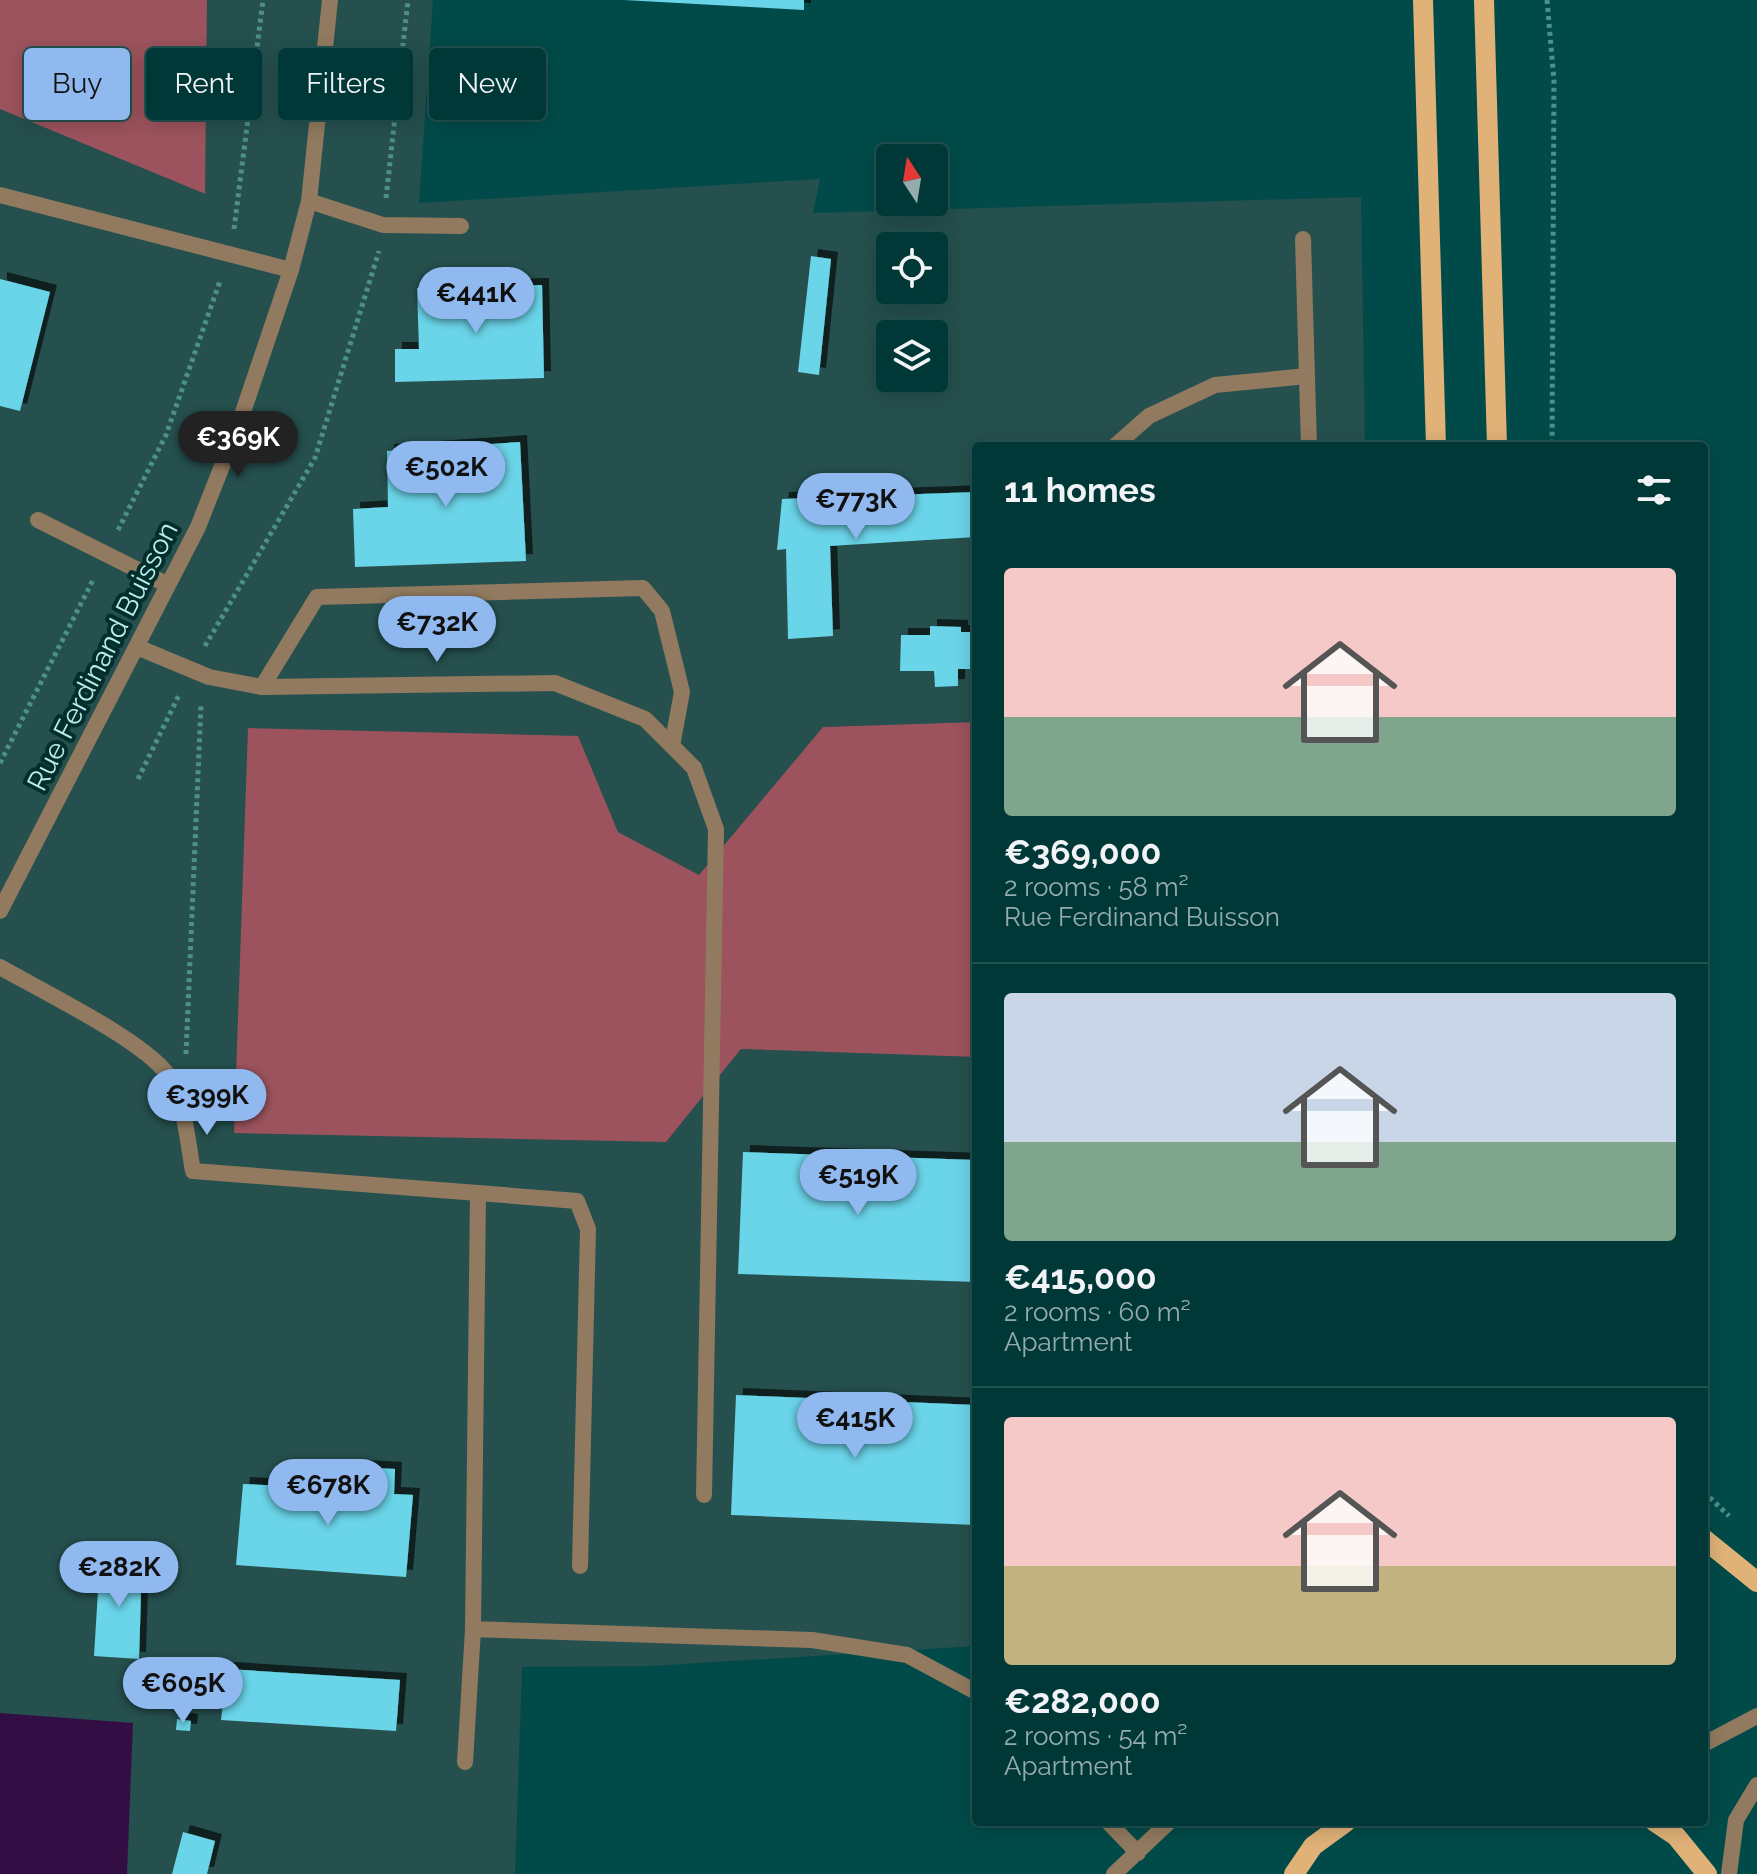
<!DOCTYPE html>
<meta charset="utf-8">
<style>
:root{--surface:#003837;--page:#0a3f3f;--text:#f1f3f6;--muted:#95acad;--line:#225252;--accent:#90b9f0}
body{margin:0;font-family:Raleway,sans-serif;background:var(--page);color:var(--text);height:100vh;display:flex;flex-direction:column;font-size:30px;white-space:nowrap}
*{box-sizing:border-box;margin:0}
p{font-size:26px;color:var(--muted)}
.icon{flex:none;width:44px;height:44px;fill:none;stroke:currentColor;stroke-width:2;stroke-linecap:round;stroke-linejoin:round}
.map{position:relative;flex:1;overflow:hidden}
.drawer{position:absolute;left:972px;top:442px;width:736px;height:1384px;display:flex;flex-direction:column;background:var(--surface);border-radius:8px;box-shadow:0 4px 20px #0003,0 0 0 2px var(--line)}
.drawer>*{flex:none}
.banner{position:absolute;left:24px;top:48px;width:760px;height:72px;display:flex;gap:16px}
.needle{width:52px;rotate:348deg}
.fabs{position:absolute;left:876px;top:144px;display:grid;gap:16px}
.fabs a{display:grid;place-items:center;width:72px;height:72px;border-radius:8px;background:var(--surface);box-shadow:0 4px 20px #0003,0 0 0 2px var(--line);font-size:40px}
.price{position:absolute;translate:-50% -68px;padding:0 18px;border-radius:28px;background:var(--accent);color:#111;font-size:26px;line-height:52px;filter:drop-shadow(0 2px 4px #0008)}
.price::after{content:'';position:absolute;left:50%;top:48px;width:24px;height:18px;margin-left:-12px;background:inherit;clip-path:polygon(0 0,100% 0,50% 100%)}
.price.on{background:#222;color:#fff}
ul{padding:0;list-style:none}
li{display:grid;align-content:center;gap:16px;height:424px;padding:0 32px}
li+li{border-top:2px solid var(--line)}
li span{display:grid;place-items:center;height:248px;border-radius:8px;color:#555}
li>.icon{margin-inline-start:auto}
span .icon{width:144px;height:144px;fill:#fffc;stroke-width:1}
li b{font-size:34px}
h2{display:flex;justify-content:space-between;align-items:center;height:96px;padding:0 32px;font-size:34px}
.chip{padding:0 28px;border-radius:8px;background:var(--surface);box-shadow:0 4px 20px #0003,0 0 0 2px var(--line);font-size:28px;line-height:72px}
.chip.on{background:var(--accent);color:#111}
.map>svg:first-child{display:block}
.built{fill:#25504e;fill-rule:evenodd}
.green{fill:#9c535d}
.water{fill:#330e45}
.building{fill:#6bd4e8;filter:url(#shadow)}
.lines{fill:none;stroke-linecap:round;stroke-linejoin:round}
.path{stroke:#4d8f8d;stroke-width:5;stroke-dasharray:4 4;stroke-linecap:butt}
.lane{stroke:#917a5f;stroke-width:16}
.street{stroke:#917a5f;stroke-width:16}
.primary{stroke:#e1b278;stroke-width:20}
.labels{text-anchor:middle;stroke-width:8;stroke-linejoin:round;paint-order:stroke}
.street-label{font-size:28px;fill:#b8edea;stroke:#042e2c}
</style>
<div class="map">
<svg width="1757" height="1874" viewBox="0 0 1757 1874">
<defs>
<filter id="shadow"><feDropShadow dx="7" dy="-7" stdDeviation="0" flood-color="#0009"/></filter>
</defs>
<rect width="100%" height="100%" fill="#004b49"/>
<!-- built -->
<path class="built" d="M207 0H433L419 203 820 179 813 213 1361 197 1365 446H976V722L823 727 699 876 618 832 577 736 666 1142 741 1049 976 1057V1646L651 1666 522 1667 515 1874H0V109L204 194ZM890 246H934V290H890ZM890 334H934V378H890Z"/>
<!-- green -->
<path class="green" d="M0 0H207L205 194 0 109Z
M976 722V1057L741 1049 666 1142 234 1133 248 728 578 736 618 832 699 875 823 727Z"/>
<!-- water -->
<path class="water" d="M0 1713 133 1723 127 1874H0Z"/>
<!-- building -->
<path class="building" d="M624 0H804V10Z
M811 256 831 259 819 375 798 372Z
M0 279 50 292 20 411 0 406Z
M542 285 544 378 395 382V349H419L417 288Z
M520 442 526 561 355 567 353 509 388 507 387 451Z
M976 492V537L830 546 833 636 788 639 786 549 777 550 782 499Z
M930 626 961 627V632H976V669H958V686L935 687 934 671H900L901 635H930Z
M743 1152 976 1160V1282L738 1274Z
M736 1395 976 1405V1525L731 1515Z
M359 1467 395 1469 394 1494 413 1495 406 1577 236 1565 243 1484 356 1489Z
M100 1558 142 1561 139 1659 94 1656Z
M227 1669 400 1680 396 1731 221 1720Z
M177 1719 191 1721 190 1731 176 1730Z
M183 1832 215 1841 207 1874H172Z"/>
<g class="lines">
<!-- path -->
<path class="path" d="M1547 0 1554 81 1552 446
M386 198 408 0
M234 229 263 0
M118 530 166 435 220 281
M205 646 315 458 379 251
M0 763 94 578
M138 779 180 693
M186 1054 201 704
M1704 1492 1729 1516"/>
<!-- lane -->
<path class="lane" d="M0 195 291 270
M309 201 383 225 461 226
M1303 239 1309 446
M1115 446 1149 416 1215 385 1307 376
M38 520 166 584
M262 687 317 597 643 588 662 611 682 692 672 746
M694 768 716 829 704 1495
M580 1566 588 1229 577 1201 478 1193 473 1629 812 1640 907 1655 976 1692
M465 1762 473 1629
M1108 1822 1138 1853
M1114 1874 1169 1822"/>
<!-- street -->
<path class="street" d="M137 647 209 677 262 687 555 683 645 719 694 768
M0 911 198 527 241 418 291 270 309 201 330 0
M0 967C40 990 143 1040 168 1075 184 1097 188 1144 193 1171L478 1193
M1704 1744 1757 1716
M1729 1874 1736 1820 1757 1785"/>
<!-- primary -->
<path class="primary" d="M1423 0 1436 446
M1484 0 1497 446
M1704 1539 1757 1582
M1655 1822 1676 1836 1707 1874
M1294 1874 1313 1846 1346 1822"/>
</g>
<g class="labels">
<!-- street labels -->
<g class="street-label">
<text transform="translate(102 656) rotate(-63)" y="10">Rue Ferdinand Buisson</text>
</g>
</g>
</svg>
<div class="fabs">
<a><svg class="needle" viewBox="-14 -14 28 28"><path d="M0-13l5 13h-10z" fill="#e53935"/><path d="M0 13l5-13h-10z" fill="#95acad"/></svg></a>
<a><svg class="icon" aria-label="locate" viewBox="0 0 24 24"><circle cx="12" cy="12" r="6"/><path d="M12 2v4M12 18v4M2 12h4M18 12h4"/></svg></a>
<a><svg class="icon" aria-label="layers" viewBox="0 0 24 24"><path d="M12 4l9 5-9 5-9-5zM3 14l9 5 9-5"/></svg></a>
</div>
<b class="price" style="left:476px;top:335px">€441K</b>
<b class="price on" style="left:238px;top:479px">€369K</b>
<b class="price" style="left:446px;top:509px">€502K</b>
<b class="price" style="left:856px;top:541px">€773K</b>
<b class="price" style="left:437px;top:664px">€732K</b>
<b class="price" style="left:207px;top:1137px">€399K</b>
<b class="price" style="left:858px;top:1217px">€519K</b>
<b class="price" style="left:855px;top:1460px">€415K</b>
<b class="price" style="left:328px;top:1527px">€678K</b>
<b class="price" style="left:119px;top:1609px">€282K</b>
<b class="price" style="left:183px;top:1725px">€605K</b>
<div class="banner">
<a class="chip on">Buy</a>
<a class="chip">Rent</a>
<a class="chip">Filters</a>
<a class="chip">New</a>
</div>
<section class="drawer">
<h2>11 homes<svg class="icon" aria-label="filters" viewBox="0 0 24 24"><path d="M4 7h16M4 17h16"/><circle cx="9" cy="7" r="2"/><circle cx="15" cy="17" r="2"/></svg></h2>
<ul>
<li><span style="background:linear-gradient(#f6c9c9 60%,#7fa58c 0)"><svg class="icon" aria-label="home" viewBox="0 0 24 24"><path d="M3 11l9-7 9 7M6 9v11h12V9"/></svg></span><div><b>€369,000</b><p>2 rooms · 58 m²</p><p>Rue Ferdinand Buisson</p></div></li>
<li><span style="background:linear-gradient(#c9d6e8 60%,#7fa58c 0)"><svg class="icon" aria-label="home" viewBox="0 0 24 24"><path d="M3 11l9-7 9 7M6 9v11h12V9"/></svg></span><div><b>€415,000</b><p>2 rooms · 60 m²</p><p>Apartment</p></div></li>
<li><span style="background:linear-gradient(#f6c9c9 60%,#c2b280 0)"><svg class="icon" aria-label="home" viewBox="0 0 24 24"><path d="M3 11l9-7 9 7M6 9v11h12V9"/></svg></span><div><b>€282,000</b><p>2 rooms · 54 m²</p><p>Apartment</p></div></li>
</ul>
</section>
</div>
